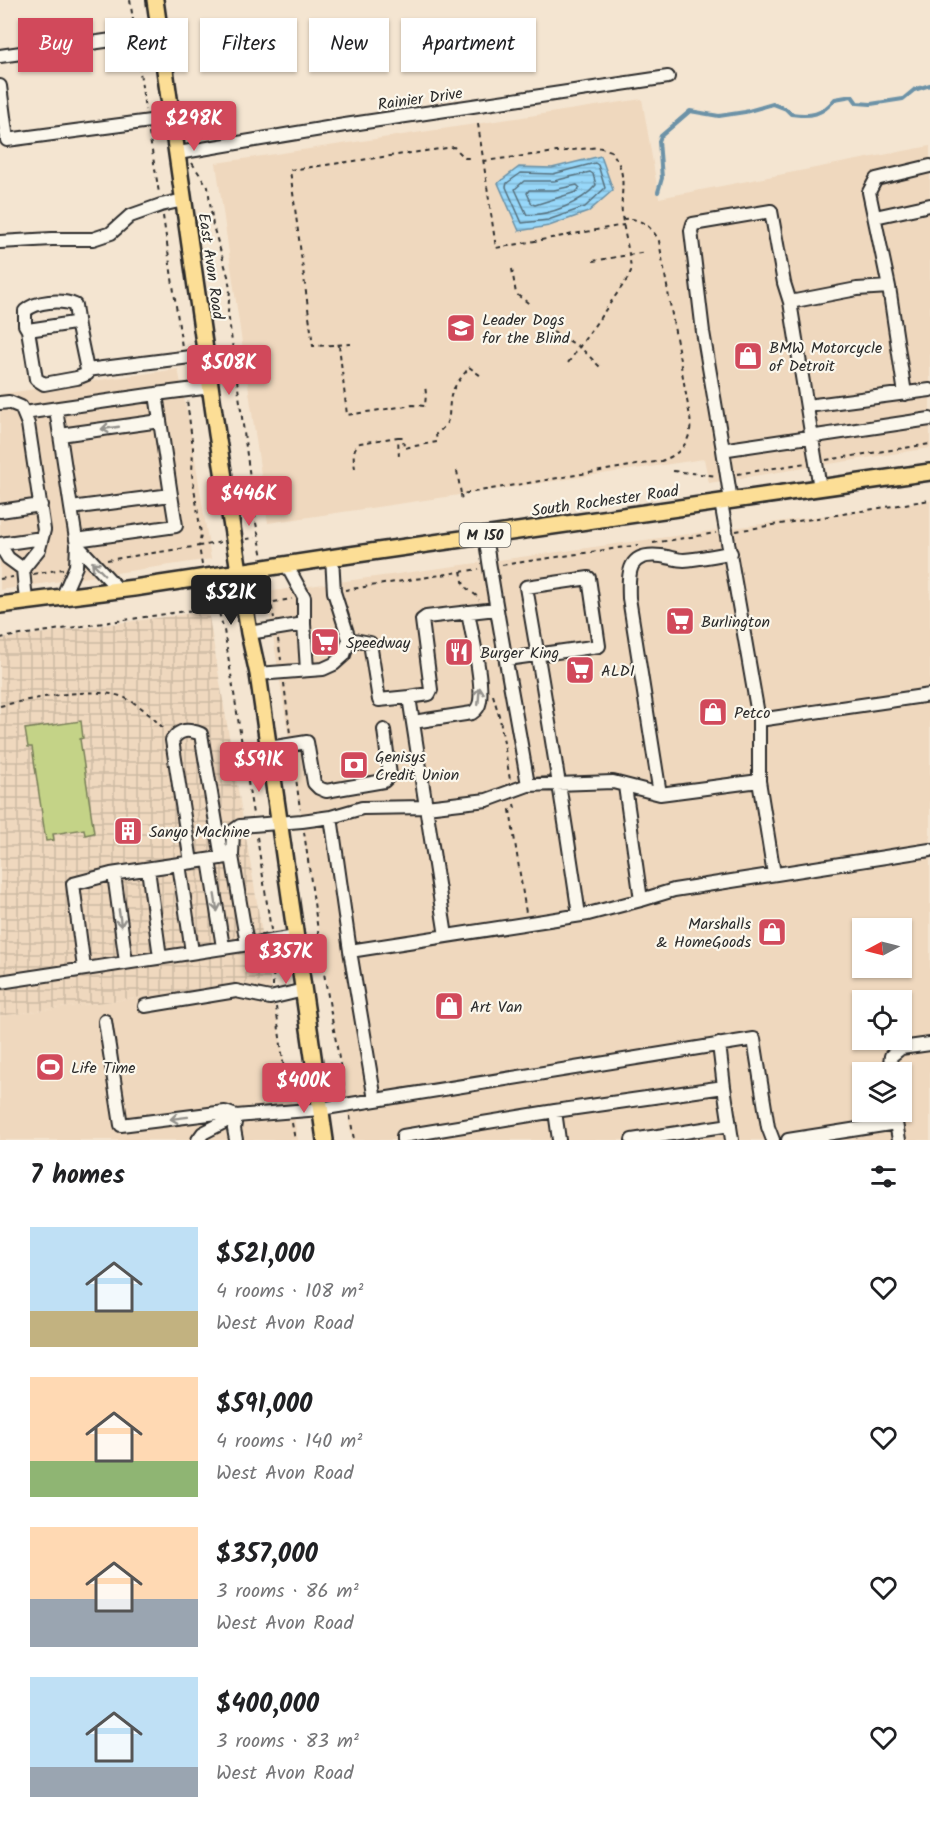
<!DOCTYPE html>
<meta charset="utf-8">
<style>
:root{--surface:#fff;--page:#f6f6f6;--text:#202124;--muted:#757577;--accent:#d1495b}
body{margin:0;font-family:Kalam,sans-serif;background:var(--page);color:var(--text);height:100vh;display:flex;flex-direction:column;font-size:22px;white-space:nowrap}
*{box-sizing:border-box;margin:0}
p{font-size:20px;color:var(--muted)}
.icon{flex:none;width:33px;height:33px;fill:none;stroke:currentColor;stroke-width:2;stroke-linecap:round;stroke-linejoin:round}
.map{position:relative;height:1140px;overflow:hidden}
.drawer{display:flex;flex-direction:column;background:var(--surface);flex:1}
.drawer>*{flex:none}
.guide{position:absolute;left:18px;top:18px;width:600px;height:54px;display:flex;gap:12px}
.needle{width:39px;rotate:263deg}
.controls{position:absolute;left:852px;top:918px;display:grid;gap:12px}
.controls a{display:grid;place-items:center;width:60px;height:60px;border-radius:0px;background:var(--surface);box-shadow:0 2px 4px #0004;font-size:30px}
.price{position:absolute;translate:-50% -51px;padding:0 14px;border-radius:6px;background:var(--accent);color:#fff;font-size:20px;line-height:39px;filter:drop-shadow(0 2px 3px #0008)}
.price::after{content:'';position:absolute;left:50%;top:36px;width:18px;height:14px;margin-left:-9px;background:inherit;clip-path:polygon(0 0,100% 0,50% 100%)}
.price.on{background:#222;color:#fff}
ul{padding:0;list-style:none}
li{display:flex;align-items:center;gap:18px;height:150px;padding:0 30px}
li span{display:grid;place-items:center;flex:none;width:168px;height:120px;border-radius:0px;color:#555}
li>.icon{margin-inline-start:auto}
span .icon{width:72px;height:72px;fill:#fffc;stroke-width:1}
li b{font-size:26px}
h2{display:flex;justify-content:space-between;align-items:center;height:72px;padding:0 30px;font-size:26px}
.tag{padding:0 21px;border-radius:0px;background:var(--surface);box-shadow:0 2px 4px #0004;font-size:21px;line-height:54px}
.tag.on{background:var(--accent);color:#fff}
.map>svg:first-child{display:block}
.built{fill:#efd8be;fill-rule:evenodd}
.industrial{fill:url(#industrial-grid)}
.grass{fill:#c4d387;stroke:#787f59;stroke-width:1.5}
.water{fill:url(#water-rules);stroke:#6c92a7;stroke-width:1.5}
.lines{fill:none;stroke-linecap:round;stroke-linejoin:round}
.shore{stroke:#56707d;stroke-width:1.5}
.stream{stroke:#6c92a7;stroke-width:4}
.minor-casing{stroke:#2b2b2b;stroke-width:16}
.major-casing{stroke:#2b2b2b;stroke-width:20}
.path{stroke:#2b2b2b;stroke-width:2;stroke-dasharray:4.5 4.5;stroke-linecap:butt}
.minor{stroke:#fbf7ec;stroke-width:12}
.major{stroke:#fcde96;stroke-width:15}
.oneway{stroke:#93918c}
.labels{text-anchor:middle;stroke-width:4.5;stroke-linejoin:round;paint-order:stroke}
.shield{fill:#fbf7ec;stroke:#696865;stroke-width:1.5}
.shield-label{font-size:15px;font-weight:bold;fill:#2b2b2b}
.street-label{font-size:16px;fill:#2b2b2b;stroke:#fbf7ec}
.poi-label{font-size:16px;fill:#2b2b2b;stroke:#fbf7ec;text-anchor:start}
</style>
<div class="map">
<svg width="930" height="1140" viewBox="0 0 930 1140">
<defs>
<pattern id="industrial-grid" width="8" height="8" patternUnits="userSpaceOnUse" patternTransform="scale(1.5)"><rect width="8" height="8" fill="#efd8be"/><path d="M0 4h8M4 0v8" fill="none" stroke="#cdbaa3"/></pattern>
<pattern id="water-rules" width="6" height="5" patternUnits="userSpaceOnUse" patternTransform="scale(1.5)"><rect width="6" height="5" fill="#97d7f9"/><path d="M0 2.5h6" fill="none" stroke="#82b9d6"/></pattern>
</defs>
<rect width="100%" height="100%" fill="#f4e5d1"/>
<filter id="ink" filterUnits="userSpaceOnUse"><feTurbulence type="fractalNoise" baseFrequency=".0167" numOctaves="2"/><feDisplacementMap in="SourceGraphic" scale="12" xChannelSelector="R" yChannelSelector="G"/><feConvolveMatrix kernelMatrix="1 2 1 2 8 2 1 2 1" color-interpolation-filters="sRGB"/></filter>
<g filter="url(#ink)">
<!-- built -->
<path class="built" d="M642 99 659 198 930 146V448L709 483 704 459 268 523 216 163Z
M178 369 190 427 211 559 0 590V394Z
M930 501V1140H352L266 592ZM862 928H902V968H862ZM862 1000H902V1040H862ZM862 1072H902V1112H862Z
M270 980 298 1140H0V1016Z"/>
<!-- industrial -->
<path class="industrial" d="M208 611 270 980 0 1016V639Z"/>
<!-- grass -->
<path class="grass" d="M81 721 83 738 80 739 94 833 85 835 84 829 53 834 54 840 46 841 32 747H28L25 729Z"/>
<!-- water -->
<path class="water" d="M601 156 613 190 588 212 549 226 519 231 498 183 519 167 552 168Z"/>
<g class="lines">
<!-- shore -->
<path class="shore" d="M595 163 598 165 605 188 585 207 548 220 522 223 506 187 507 183 521 173 553 174Z
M590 172 593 174 596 185C581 203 551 215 527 215L515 189 524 181H554Z
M577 185 580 188 576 192 535 205 532 204 527 193 529 190H554Z"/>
<!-- stream -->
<path class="stream" d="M658 192 662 178 659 141 661 136 690 111 719 116 745 112 773 104 786 109 791 114C811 117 822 115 835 99L852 96 857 103 871 104 903 99 914 90 930 85"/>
<!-- minor casing -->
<g class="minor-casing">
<path id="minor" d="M0 56 112 40 126 46 161 42
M0 86 7 140 173 118
M178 153 345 125 668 77
M875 217 930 205
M0 242 52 239H93L111 233 130 216 161 205 184 200
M889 287 869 192 876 179 930 166
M790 302 857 289 889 287 905 394
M28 330 25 325V311C36 301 61 299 75 305L78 327
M87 370 78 327 74 323 28 330 36 379 44 384 77 378 87 374V370L206 355
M0 403 9 402 21 407 28 424 44 530 39 549 23 569 26 601
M807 406 930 390
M56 409 71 508
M24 413 156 394
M60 435 160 421
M723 450 731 501
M820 488C810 426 800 364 790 302L784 283 771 211 693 224 691 231 703 332 723 450 728 449 930 419
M721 502 759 720
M0 511 41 505
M485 535C497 619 514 701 528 785
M76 540 176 526 171 495
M0 544 42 538
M0 545 8 558 23 569
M77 545 119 590
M286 564 304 597V624
M62 598 76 566 77 545 71 508 171 495 156 394 211 387
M249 633 304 624 307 670
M349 639 370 643 379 700 409 697
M507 659 599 646 589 578 526 587C545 696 563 805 579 915
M258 674 323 669 334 664 344 655 349 639 334 592 332 557
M413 722 472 713C477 710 479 707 480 701 483 681 472 634 468 612
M269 748 307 742 314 783 319 788 326 791 384 781 390 775 384 730
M759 781 774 874
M660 794 629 598C628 571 628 552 661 556 669 557 677 560 684 560 700 559 716 555 731 553
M331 817 350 951
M209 860 223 947
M191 862 172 740C180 729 188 729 201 734L222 858
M179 864 192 952
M148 869 160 957
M114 874 126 962
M641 900 674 890 930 850
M446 936 409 697 429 694 431 690 422 620 426 617 496 609
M247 944 232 856 233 831 240 826 302 821 331 817 362 808 426 807 487 800 528 785 613 782 660 794 759 781V720L930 695
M84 968 73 884 111 874 227 857
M0 982 296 937
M145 1006 236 991 270 998 304 990
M105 1021 121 1125 225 1112 236 1116 234 1129 236 1140
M889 1072 891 1056 901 1048 930 1044
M724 1087 732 1140
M375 1100 350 951 588 914 641 900 625 786
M896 1123 899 1140
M198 1140 203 1133 236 1116 320 1109 754 1039 768 1127 773 1140
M403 1140V1136L555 1111
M559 1140 555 1111 724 1087 719 1044
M632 1140 730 1125
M788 1140 896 1123 895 1112"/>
</g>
<!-- major casing -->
<g class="major-casing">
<path id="major" d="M155 0 217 434 249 633 258 674 325 1140
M0 605 134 588 343 556 930 472"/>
</g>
<!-- path -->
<path class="path" d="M130 0 135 33
M138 56 145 110
M478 124 496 248 624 225
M149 133 159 193
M483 161 598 147 611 151C629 174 620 189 622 215 624 234 630 252 631 271L628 278 568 363
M192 163 208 187 213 226 228 276 230 290 228 312 256 523 263 557
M163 216 182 347
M593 261 646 252
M512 269 516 294 531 305
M553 332 580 347 600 367
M351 344 313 346 290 170 454 147 465 158H469
M339 345 347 415 413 405 425 406 426 394 425 385
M398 437H403L404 448 437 442 436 434C454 421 447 414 451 396 453 386 464 375 469 367L481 376
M826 460 930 444
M355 469C354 460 351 449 360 443L398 437 399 458
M457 471 461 494 661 461C682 454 693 439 690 417L659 241C652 227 640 217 623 219
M673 471 717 476
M737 474 806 463
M461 494 462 502
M736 531 930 500
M246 539 255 538
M653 543 716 533
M107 560 199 546 201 534 192 474 193 448 187 400
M202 565 199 546 222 542
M502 565 639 545
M461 571 464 586 478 597 479 600
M33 574 63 569
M0 579 13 577
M266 580 274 618
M345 590 479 569
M205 591 207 608
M256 605 292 599
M219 613 224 630 253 814
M0 638 207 608 212 609 219 613 233 609
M278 639 281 660
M284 683 290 734
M493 695 500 719 510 780
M0 706C30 699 100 684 127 699 142 706 154 719 166 731
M293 755 300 809
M514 804 515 808 510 810 526 913
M304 832 324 973 345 1093
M257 837 271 930
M273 986 274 953
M276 1007 288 1099
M350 1116 354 1140
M292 1123 295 1140"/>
<!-- minor -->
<use href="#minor" class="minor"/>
<!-- major -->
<use href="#major" class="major"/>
</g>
<!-- one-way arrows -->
<defs><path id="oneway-shaft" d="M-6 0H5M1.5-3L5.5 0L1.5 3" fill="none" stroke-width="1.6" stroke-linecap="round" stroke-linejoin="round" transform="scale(1.5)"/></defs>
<g class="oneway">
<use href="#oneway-shaft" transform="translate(110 428) rotate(172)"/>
<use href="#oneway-shaft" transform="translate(98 568) rotate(-134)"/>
<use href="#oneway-shaft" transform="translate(479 696) rotate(-85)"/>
<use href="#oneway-shaft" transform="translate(216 903) rotate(81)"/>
<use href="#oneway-shaft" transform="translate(120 918) rotate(82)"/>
<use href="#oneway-shaft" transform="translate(179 1118) rotate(173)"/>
</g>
</g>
<!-- icons -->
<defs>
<g id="school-square" transform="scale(1.5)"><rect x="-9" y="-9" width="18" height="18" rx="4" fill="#d1495b" stroke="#fbf7ec"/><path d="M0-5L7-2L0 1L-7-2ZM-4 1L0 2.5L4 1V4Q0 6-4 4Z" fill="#fff"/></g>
<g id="shop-square" transform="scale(1.5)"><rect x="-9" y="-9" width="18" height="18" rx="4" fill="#d1495b" stroke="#fbf7ec"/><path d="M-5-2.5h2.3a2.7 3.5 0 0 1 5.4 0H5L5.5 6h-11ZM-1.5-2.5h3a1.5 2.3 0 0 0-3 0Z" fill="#fff"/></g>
<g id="supermarket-square" transform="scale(1.5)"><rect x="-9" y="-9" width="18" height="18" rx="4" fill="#d1495b" stroke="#fbf7ec"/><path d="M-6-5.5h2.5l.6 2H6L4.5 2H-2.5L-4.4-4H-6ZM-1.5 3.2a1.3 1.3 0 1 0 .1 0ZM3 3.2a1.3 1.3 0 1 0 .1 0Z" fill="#fff"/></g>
<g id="restaurant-square" transform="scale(1.5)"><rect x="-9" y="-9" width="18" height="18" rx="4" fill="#d1495b" stroke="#fbf7ec"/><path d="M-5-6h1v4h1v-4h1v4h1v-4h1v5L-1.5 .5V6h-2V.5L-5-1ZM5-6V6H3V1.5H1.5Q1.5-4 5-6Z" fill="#fff"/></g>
<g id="bank-square" transform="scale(1.5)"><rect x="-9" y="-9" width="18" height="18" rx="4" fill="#d1495b" stroke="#fbf7ec"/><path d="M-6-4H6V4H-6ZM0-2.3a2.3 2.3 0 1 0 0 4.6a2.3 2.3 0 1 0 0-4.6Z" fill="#fff"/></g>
<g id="building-square" transform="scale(1.5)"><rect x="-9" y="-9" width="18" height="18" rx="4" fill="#d1495b" stroke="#fbf7ec"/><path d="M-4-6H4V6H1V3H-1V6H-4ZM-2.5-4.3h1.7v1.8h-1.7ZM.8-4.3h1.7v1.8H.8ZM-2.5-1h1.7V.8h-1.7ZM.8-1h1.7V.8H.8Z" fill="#fff"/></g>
<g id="stadium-square" transform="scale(1.5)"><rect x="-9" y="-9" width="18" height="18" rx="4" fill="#d1495b" stroke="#fbf7ec"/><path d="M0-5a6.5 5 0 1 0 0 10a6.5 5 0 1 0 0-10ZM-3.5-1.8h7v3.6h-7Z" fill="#fff"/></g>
</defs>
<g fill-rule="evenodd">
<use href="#school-square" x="461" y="328"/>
<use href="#shop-square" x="748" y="356"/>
<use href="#supermarket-square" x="680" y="621"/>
<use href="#supermarket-square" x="325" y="642"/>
<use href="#restaurant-square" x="459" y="652"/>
<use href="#supermarket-square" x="580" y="670"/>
<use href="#shop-square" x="713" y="712"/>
<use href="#bank-square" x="354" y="765"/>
<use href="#building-square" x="128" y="831"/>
<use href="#shop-square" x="772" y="932"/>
<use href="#shop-square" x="449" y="1006"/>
<use href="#stadium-square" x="50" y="1067"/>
</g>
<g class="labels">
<!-- shield labels -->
<rect class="shield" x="459.5" y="523" width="51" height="24" rx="4.5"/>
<g class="shield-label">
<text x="485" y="540">M 150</text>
</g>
<!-- street labels -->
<g class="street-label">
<text transform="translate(420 98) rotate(-8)" y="6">Rainier Drive</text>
<text transform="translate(212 266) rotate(82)" y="6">East Avon Road</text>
<text transform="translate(605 500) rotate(-8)" y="6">South Rochester Road</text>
</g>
<!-- poi labels -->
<g class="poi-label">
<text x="482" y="325">Leader Dogs<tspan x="482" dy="18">for the Blind</tspan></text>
<text x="769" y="353">BMW Motorcycle<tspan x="769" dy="18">of Detroit</tspan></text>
<text x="701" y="627">Burlington</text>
<text x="346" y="648">Speedway</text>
<text x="480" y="658">Burger King</text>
<text x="601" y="676">ALDI</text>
<text x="734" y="718">Petco</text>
<text x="375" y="762">Genisys<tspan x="375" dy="18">Credit Union</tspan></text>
<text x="149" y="837">Sanyo Machine</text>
<text x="751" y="929" text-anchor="end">Marshalls<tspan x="751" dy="18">&amp; HomeGoods</tspan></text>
<text x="470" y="1012">Art Van</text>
<text x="71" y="1073">Life Time</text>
</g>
</g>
</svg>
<div class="controls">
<a><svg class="needle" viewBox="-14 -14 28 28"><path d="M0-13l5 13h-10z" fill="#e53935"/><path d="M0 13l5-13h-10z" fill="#757577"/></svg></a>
<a><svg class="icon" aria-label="locate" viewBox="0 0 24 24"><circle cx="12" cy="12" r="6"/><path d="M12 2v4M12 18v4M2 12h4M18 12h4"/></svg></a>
<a><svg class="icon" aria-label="layers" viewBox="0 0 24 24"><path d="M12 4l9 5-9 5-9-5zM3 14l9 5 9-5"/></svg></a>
</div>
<b class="price" style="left:194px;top:152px">$298K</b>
<b class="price" style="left:229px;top:396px">$508K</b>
<b class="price" style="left:249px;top:527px">$446K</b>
<b class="price on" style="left:231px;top:626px">$521K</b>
<b class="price" style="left:259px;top:793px">$591K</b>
<b class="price" style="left:286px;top:985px">$357K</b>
<b class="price" style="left:304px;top:1114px">$400K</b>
<div class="guide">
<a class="tag on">Buy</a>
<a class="tag">Rent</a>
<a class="tag">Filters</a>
<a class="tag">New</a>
<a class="tag">Apartment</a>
</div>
</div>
<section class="drawer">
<h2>7 homes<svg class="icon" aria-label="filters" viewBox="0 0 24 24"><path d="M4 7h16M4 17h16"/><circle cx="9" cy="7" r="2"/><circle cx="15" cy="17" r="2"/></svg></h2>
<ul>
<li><span style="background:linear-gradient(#bfe0f5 70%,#c2b280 0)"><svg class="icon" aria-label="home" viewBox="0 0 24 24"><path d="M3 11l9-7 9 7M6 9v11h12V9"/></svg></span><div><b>$521,000</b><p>4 rooms · 108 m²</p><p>West Avon Road</p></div><svg class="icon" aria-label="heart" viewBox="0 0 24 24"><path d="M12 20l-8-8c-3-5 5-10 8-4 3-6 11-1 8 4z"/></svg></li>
<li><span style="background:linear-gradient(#ffd9b3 70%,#8fb573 0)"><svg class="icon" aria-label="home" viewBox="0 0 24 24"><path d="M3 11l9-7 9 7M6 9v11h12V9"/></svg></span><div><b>$591,000</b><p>4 rooms · 140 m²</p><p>West Avon Road</p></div><svg class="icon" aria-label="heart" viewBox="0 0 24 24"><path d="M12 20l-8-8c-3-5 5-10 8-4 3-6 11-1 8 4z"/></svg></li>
<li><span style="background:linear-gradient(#ffd9b3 60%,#9aa5b1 0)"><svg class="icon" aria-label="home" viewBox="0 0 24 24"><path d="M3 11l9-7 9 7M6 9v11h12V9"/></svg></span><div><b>$357,000</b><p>3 rooms · 86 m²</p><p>West Avon Road</p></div><svg class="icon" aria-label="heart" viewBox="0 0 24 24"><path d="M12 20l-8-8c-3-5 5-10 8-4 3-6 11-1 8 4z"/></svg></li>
<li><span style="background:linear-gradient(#bfe0f5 75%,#9aa5b1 0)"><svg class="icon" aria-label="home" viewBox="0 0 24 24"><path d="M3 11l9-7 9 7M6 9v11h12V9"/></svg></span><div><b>$400,000</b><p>3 rooms · 83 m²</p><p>West Avon Road</p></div><svg class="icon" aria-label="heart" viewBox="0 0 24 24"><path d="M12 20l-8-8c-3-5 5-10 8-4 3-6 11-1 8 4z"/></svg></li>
</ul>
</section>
